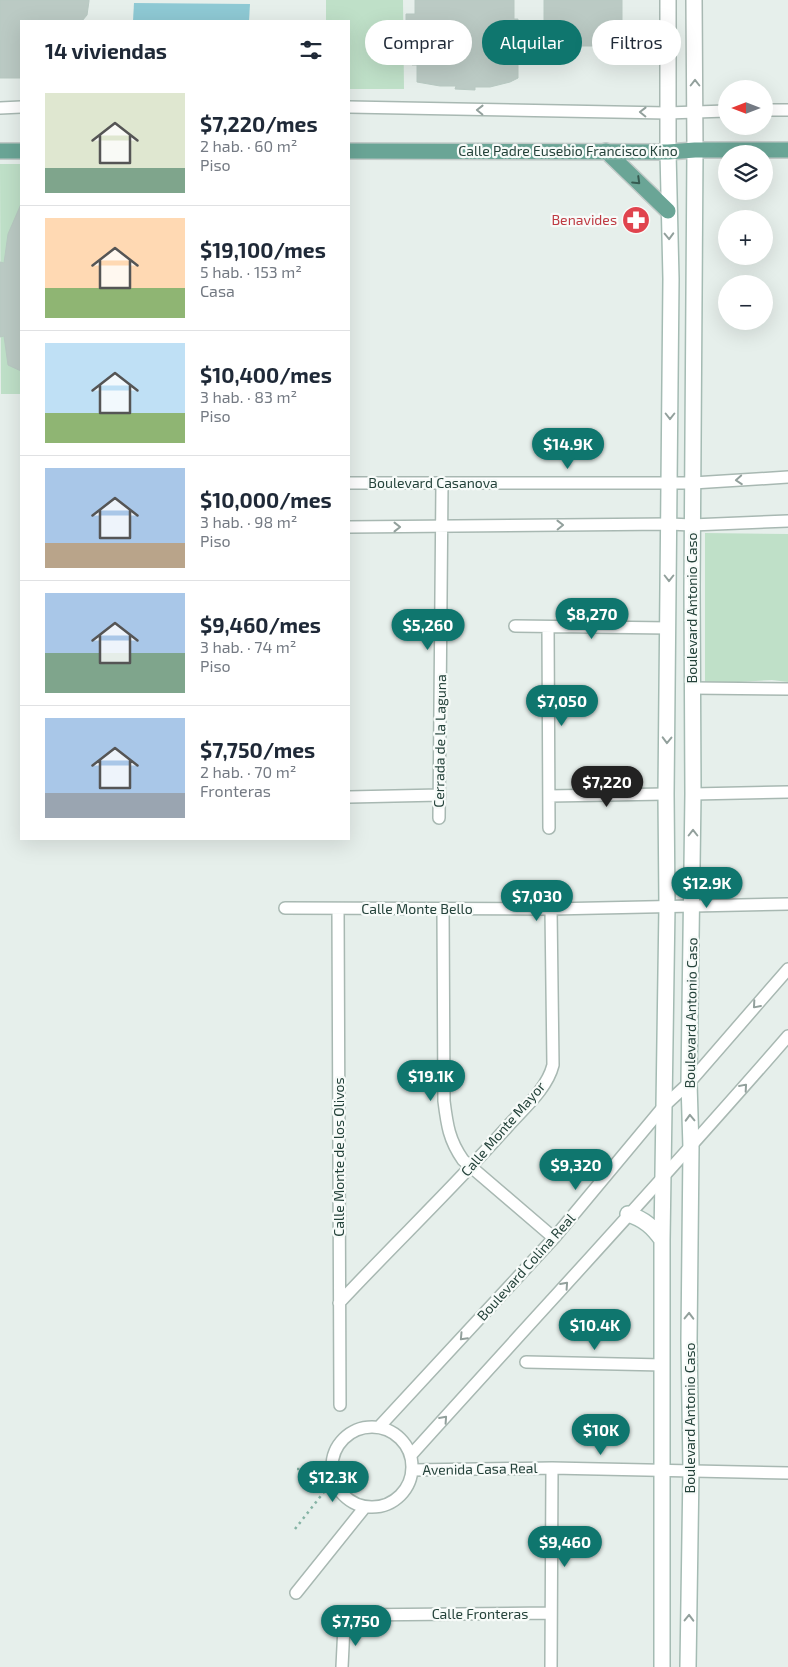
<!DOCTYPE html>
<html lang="es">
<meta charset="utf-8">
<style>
:root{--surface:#fff;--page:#f6f6f7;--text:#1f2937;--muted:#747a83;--line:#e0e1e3;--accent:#0f766e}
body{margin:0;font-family:"Exo 2",sans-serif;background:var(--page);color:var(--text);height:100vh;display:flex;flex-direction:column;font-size:19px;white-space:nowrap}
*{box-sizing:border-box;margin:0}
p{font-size:16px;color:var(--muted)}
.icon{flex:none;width:28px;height:28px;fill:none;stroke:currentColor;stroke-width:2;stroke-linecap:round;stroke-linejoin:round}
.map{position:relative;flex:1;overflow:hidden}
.panel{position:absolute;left:20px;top:20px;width:330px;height:820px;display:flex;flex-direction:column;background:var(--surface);border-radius:0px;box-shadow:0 5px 20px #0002}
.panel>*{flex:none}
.hud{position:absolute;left:365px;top:20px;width:348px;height:45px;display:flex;gap:10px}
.needle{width:32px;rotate:270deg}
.fabs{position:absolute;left:718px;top:80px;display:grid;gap:10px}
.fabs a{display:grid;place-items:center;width:55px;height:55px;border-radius:50%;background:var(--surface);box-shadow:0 5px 20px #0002;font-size:25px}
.price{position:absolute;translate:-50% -42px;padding:0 11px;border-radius:18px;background:var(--accent);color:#fff;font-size:16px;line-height:32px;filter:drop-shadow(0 1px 2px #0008)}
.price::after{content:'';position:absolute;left:50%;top:30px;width:15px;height:11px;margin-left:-8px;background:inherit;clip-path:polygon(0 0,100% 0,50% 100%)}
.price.current{background:#222;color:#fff}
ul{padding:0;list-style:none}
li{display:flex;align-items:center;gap:15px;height:125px;padding:0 25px}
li+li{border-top:1px solid var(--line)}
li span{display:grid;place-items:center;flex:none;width:140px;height:100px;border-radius:0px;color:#555}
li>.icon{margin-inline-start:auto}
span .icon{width:60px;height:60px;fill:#fffc;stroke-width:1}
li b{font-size:21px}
h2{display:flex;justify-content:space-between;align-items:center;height:60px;padding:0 25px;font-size:21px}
.tag{padding:0 18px;border-radius:22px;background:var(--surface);box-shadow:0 5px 20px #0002;font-size:18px;line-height:45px}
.tag.current{background:var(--accent);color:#fff}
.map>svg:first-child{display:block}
.green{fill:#bfe0c8}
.water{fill:#8ec9d4}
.building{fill:#bbcac4;stroke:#b8c9c2}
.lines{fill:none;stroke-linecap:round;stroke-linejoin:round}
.minor-casing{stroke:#a8b8b2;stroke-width:14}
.tertiary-casing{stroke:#a8b8b2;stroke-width:18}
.secondary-casing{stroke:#a4bbb3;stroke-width:18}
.primary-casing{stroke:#c2cac8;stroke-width:18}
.path{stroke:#86b3a5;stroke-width:2.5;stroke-dasharray:2.5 4;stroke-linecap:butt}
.minor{stroke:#fff;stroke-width:11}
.tertiary{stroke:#fff;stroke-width:15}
.secondary{stroke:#fff;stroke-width:15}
.primary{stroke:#6aa596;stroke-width:15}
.oneway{stroke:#92a09c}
.oneway2{stroke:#365b51}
.labels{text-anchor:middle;stroke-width:4.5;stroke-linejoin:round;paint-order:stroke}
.street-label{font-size:14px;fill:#24423a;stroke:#f7fbf9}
.health-label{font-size:14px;fill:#be3a42;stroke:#f7fbf9;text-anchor:end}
</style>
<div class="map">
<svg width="788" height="1667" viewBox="0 0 788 1667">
<rect width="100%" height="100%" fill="#e6efeb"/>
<!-- green -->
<path class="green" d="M326 0H403L404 89H349V21H326Z
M0 164H21V394H1Z
M705 533 788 534V682L772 680 705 684Z"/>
<!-- water -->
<path class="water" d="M134 3 250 4 249 21H133Z"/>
<!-- building -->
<path class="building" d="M0 0H89V1L87 15 82 21H21V78H0Z
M415 0H514V19H518V78L510 82 490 87H475V90L455 89 456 86H440L417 82V65H412V62H406V14H415Z
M544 0H622V38H612V46H556V41H544Z
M21 204V371L8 365 4 336 0 337V262L4 263 8 234Z"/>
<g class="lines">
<!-- minor casing -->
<g class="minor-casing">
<path id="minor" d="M349 107 667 113 726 111
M0 108 21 107
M764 110H788
M349 483H693L788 477
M349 527 669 524 692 525 788 521
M515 626 669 628
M548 627 549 828
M692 688 788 689
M693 794 788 792
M549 796 666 794
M349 797 440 795
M439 818 442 484
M285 908 551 909 788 904
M338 909 340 1405
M443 909 444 1101C447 1125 449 1140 463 1160L554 1238
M339 1303C395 1243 454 1187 508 1126 524 1108 547 1089 553 1065L551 909
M526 1362 663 1365
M332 1467a40 40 0 1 1 80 0a40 40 0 1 1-80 0Z
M379 1427 554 1238 664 1106 689 1083 788 969
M411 1455C537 1315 665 1178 788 1036
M413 1470 552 1468 788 1473
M296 1593 365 1507
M342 1667 344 1626 345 1621 353 1615 551 1613
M551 1667 552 1468"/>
</g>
<!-- tertiary casing -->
<g class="tertiary-casing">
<path id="tertiary" d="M694 0 695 150
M668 152V0"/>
</g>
<!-- secondary casing -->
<g class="secondary-casing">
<path id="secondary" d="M628 1214C644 1219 653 1227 662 1240
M662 1667V1240L667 906 666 794 671 279 668 152
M688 1667 691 1470 689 1340 691 1148 689 1083 693 794 692 588 695 150"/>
</g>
<!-- primary casing -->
<g class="primary-casing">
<path id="primary" d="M0 151H21
M349 151 668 152 695 150H788
M606 151 668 211"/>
</g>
<!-- path -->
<path class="path" d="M297 1469 332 1470
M295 1529 334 1479"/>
<!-- minor -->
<use href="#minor" class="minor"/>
<!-- tertiary -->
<use href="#tertiary" class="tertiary"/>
<!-- secondary -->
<use href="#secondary" class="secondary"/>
<!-- primary -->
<use href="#primary" class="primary"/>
</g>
<!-- one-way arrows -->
<defs><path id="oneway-chevron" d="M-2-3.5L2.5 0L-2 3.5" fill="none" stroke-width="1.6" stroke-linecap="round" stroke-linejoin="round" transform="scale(1.25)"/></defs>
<g class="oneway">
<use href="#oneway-chevron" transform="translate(695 83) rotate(-90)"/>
<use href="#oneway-chevron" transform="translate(480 110) rotate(-179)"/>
<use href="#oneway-chevron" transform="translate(643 112) rotate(-179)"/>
<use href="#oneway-chevron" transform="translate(669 236) rotate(88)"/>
<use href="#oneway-chevron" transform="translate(670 416) rotate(90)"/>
<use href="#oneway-chevron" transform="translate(739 480) rotate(176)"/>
<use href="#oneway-chevron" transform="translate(560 525) rotate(-1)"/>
<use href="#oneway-chevron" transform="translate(397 527)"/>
<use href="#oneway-chevron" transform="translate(669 578) rotate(90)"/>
<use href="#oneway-chevron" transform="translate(667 740) rotate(91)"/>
<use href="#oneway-chevron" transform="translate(693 833) rotate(-90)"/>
<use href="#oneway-chevron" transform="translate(756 1005) rotate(131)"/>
<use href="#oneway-chevron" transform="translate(744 1087) rotate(-49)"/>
<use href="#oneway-chevron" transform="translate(690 1118) rotate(-92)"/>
<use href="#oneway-chevron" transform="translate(565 1285) rotate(-48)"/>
<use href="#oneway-chevron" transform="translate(689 1316) rotate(-89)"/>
<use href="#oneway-chevron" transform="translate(463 1337) rotate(133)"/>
<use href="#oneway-chevron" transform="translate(444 1419) rotate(-48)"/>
<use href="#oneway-chevron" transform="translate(689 1618) rotate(-89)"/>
</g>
<use class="oneway2" href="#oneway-chevron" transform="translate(637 181) rotate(44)"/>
<!-- icons -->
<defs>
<g id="pharmacy-disc" transform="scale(1.4375)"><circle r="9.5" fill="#e0444e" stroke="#f7fbf9"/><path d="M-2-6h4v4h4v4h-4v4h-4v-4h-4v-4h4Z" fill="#fff"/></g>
</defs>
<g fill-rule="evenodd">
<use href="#pharmacy-disc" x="636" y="220"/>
</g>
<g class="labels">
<!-- street labels -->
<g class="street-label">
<text x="568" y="156">Calle Padre Eusebio Francisco Kino</text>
<text x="433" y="488">Boulevard Casanova</text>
<text transform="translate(692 608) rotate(-90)" y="5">Boulevard Antonio Caso</text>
<text transform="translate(440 741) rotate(-89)" y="5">Cerrada de la Laguna</text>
<text x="417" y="914">Calle Monte Bello</text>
<text transform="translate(691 1013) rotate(-89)" y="5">Boulevard Antonio Caso</text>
<text transform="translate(503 1129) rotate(-49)" y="5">Calle Monte Mayor</text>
<text transform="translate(339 1157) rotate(-90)" y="5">Calle Monte de los Olivos</text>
<text transform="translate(526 1267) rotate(-48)" y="5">Boulevard Colina Real</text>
<text transform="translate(690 1418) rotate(-90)" y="5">Boulevard Antonio Caso</text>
<text transform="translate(480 1469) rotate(-1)" y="5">Avenida Casa Real</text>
<text x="480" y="1619">Calle Fronteras</text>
</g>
<!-- health labels -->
<g class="health-label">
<text x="617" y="225">Benavides</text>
</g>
</g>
</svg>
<div class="fabs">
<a><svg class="needle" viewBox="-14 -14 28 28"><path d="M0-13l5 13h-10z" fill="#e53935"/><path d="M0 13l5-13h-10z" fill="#747a83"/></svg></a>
<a><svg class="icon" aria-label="layers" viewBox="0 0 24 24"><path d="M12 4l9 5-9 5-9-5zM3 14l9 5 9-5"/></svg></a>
<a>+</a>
<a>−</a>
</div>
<b class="price" style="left:568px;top:470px">$14.9K</b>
<b class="price" style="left:592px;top:640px">$8,270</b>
<b class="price" style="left:428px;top:651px">$5,260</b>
<b class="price" style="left:562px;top:727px">$7,050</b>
<b class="price current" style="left:607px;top:808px">$7,220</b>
<b class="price" style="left:707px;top:909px">$12.9K</b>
<b class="price" style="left:537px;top:922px">$7,030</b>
<b class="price" style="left:431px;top:1102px">$19.1K</b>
<b class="price" style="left:576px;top:1191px">$9,320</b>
<b class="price" style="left:595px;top:1351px">$10.4K</b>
<b class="price" style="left:601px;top:1456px">$10K</b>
<b class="price" style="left:333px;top:1503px">$12.3K</b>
<b class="price" style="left:565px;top:1568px">$9,460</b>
<b class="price" style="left:356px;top:1647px">$7,750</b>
<div class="hud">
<a class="tag">Comprar</a>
<a class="tag current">Alquilar</a>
<a class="tag">Filtros</a>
</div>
<section class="panel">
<h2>14 viviendas<svg class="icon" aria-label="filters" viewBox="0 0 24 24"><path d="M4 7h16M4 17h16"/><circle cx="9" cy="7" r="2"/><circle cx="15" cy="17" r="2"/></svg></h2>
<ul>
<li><span style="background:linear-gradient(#dfe7d0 75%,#7fa58c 0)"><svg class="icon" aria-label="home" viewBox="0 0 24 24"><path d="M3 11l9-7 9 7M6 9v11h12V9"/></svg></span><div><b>$7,220/mes</b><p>2 hab. · 60 m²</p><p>Piso</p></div></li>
<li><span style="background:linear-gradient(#ffd9b3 70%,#8fb573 0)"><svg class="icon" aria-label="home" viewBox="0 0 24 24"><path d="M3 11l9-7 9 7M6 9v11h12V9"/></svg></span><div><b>$19,100/mes</b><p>5 hab. · 153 m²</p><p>Casa</p></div></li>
<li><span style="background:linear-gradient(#bfe0f5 70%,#8fb573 0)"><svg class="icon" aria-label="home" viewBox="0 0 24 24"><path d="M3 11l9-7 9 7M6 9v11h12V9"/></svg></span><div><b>$10,400/mes</b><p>3 hab. · 83 m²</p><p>Piso</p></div></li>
<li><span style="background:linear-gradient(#a9c7e8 75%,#b9a48a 0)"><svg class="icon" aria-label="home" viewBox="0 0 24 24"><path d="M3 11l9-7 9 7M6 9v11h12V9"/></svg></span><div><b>$10,000/mes</b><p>3 hab. · 98 m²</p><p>Piso</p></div></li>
<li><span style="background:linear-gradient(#a9c7e8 60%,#7fa58c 0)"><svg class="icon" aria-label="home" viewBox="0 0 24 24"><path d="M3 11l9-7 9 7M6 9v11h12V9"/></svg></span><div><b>$9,460/mes</b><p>3 hab. · 74 m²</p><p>Piso</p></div></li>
<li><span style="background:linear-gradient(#a9c7e8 75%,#9aa5b1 0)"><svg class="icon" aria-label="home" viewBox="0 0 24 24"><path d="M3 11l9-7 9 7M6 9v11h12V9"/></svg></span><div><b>$7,750/mes</b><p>2 hab. · 70 m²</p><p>Fronteras</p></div></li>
</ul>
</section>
</div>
